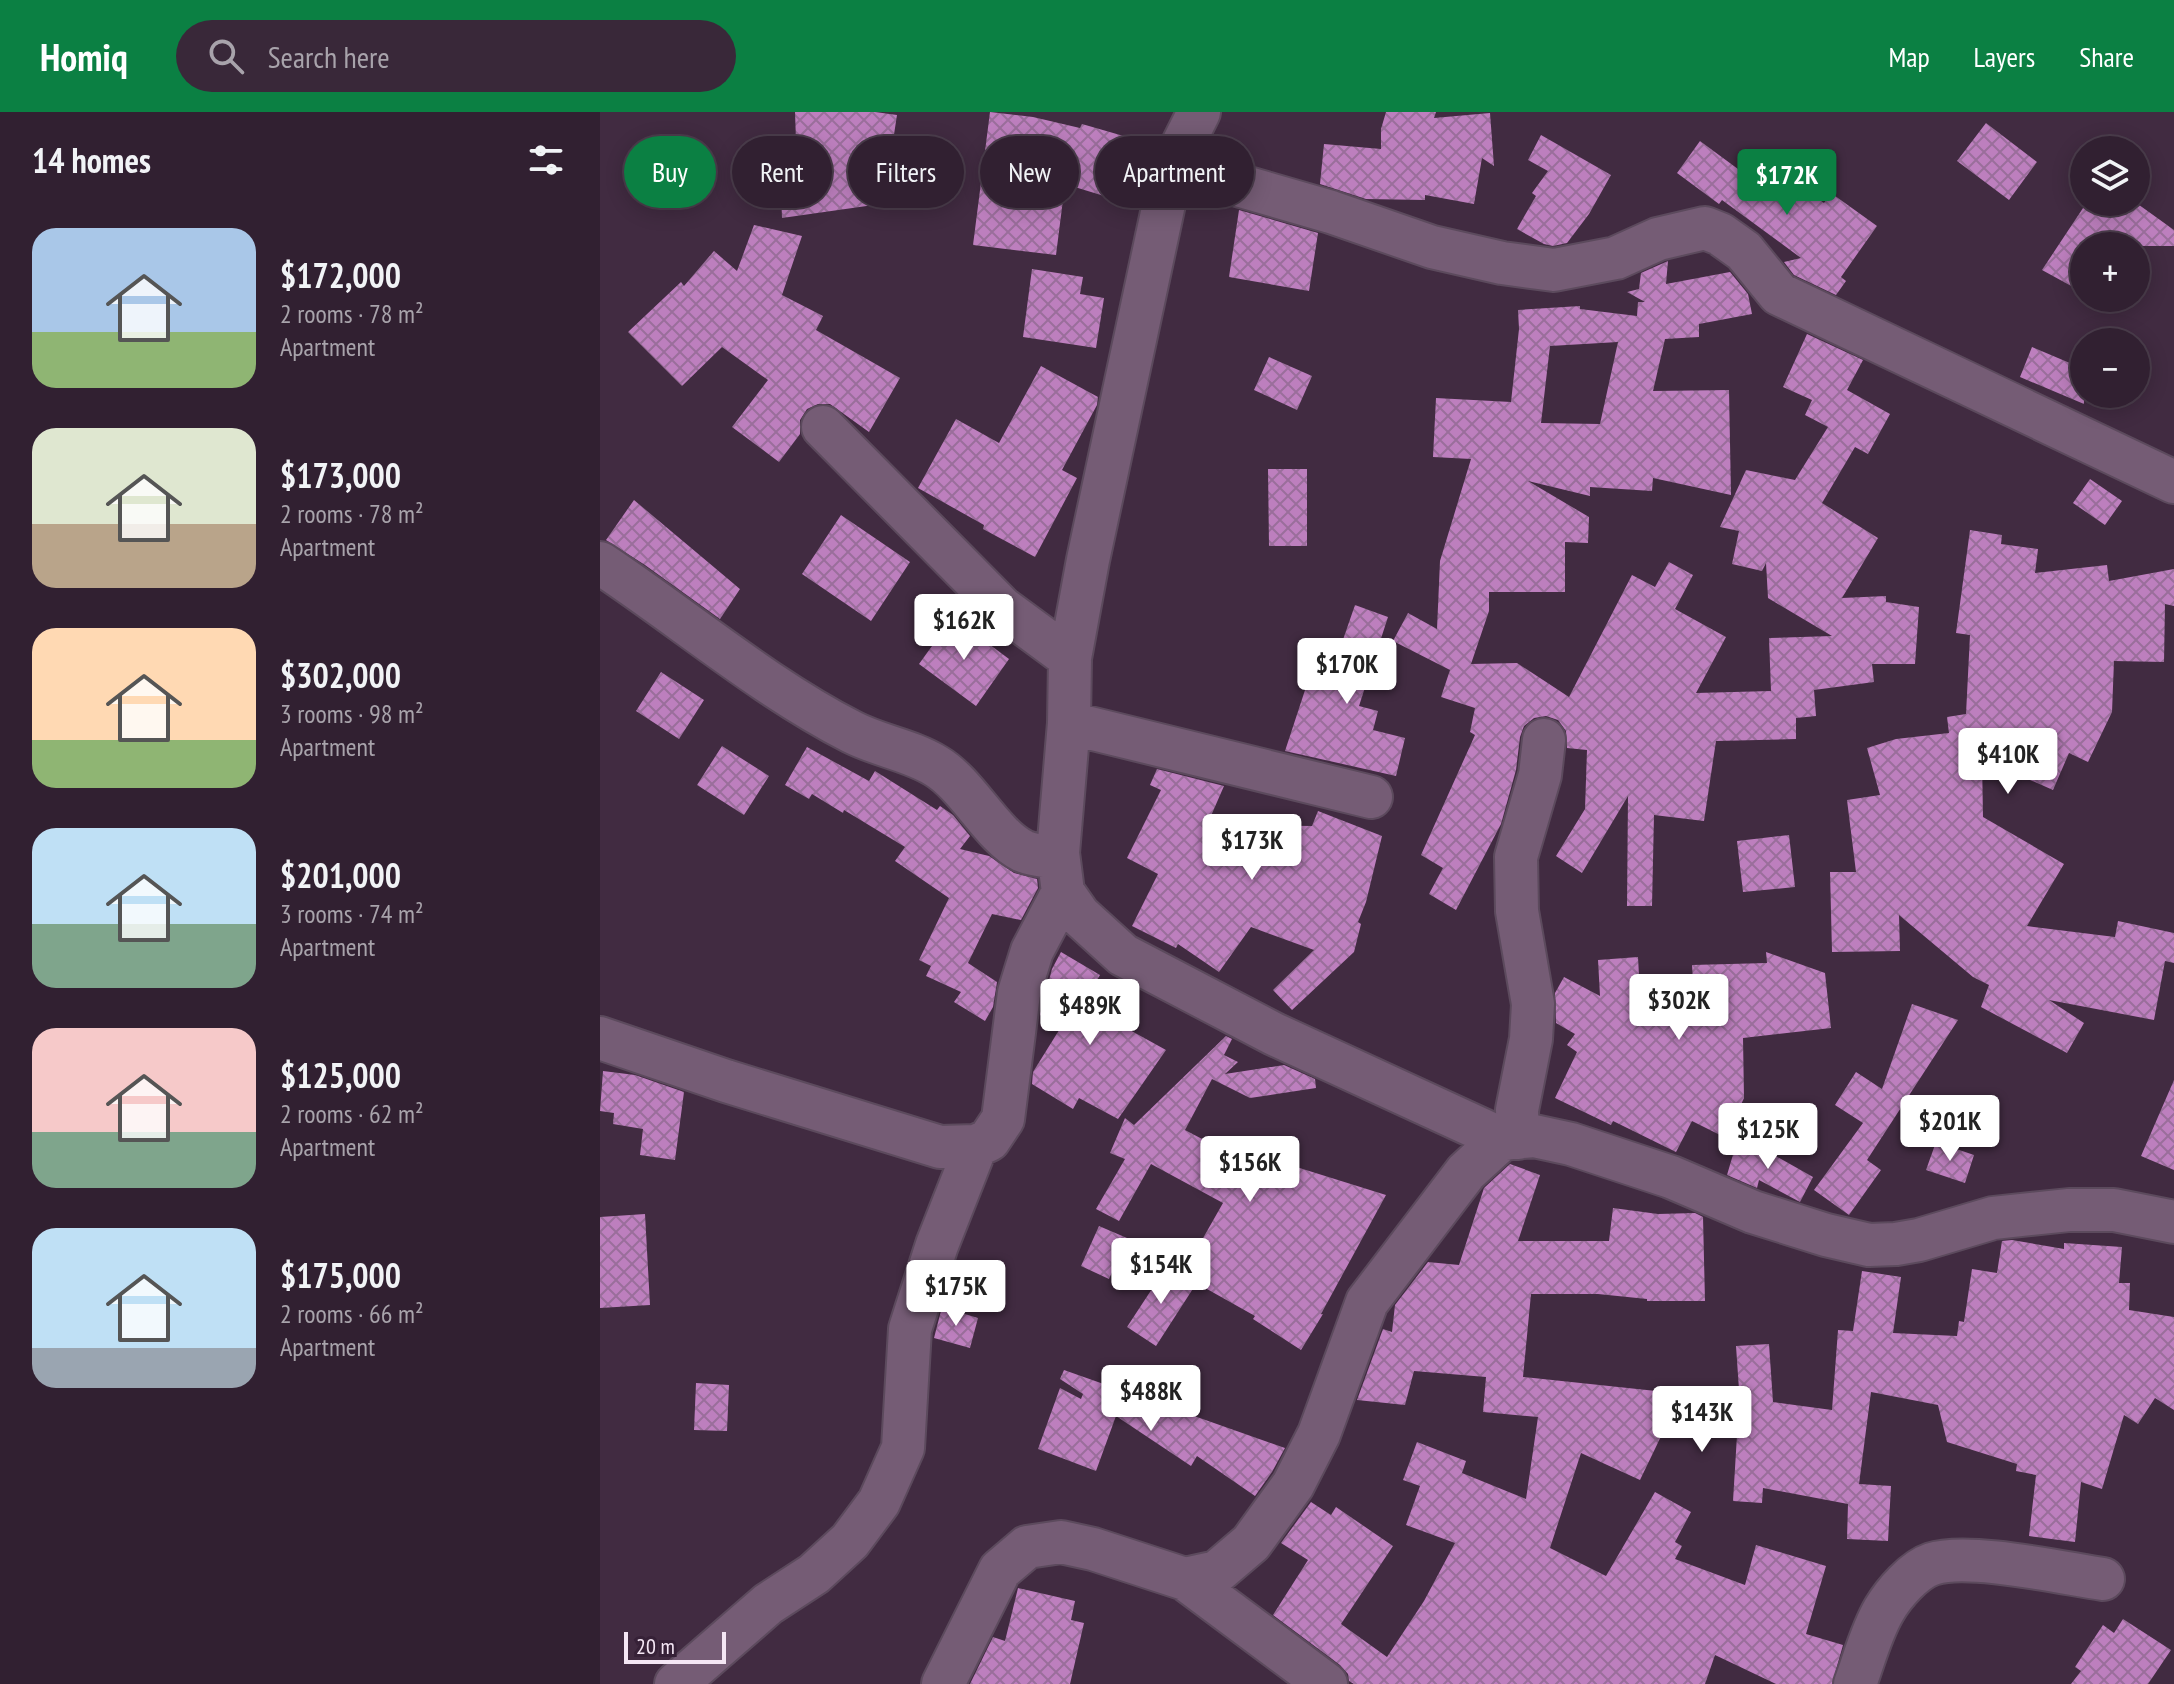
<!DOCTYPE html>
<meta charset="utf-8">
<style>
:root{--surface:#312031;--page:#392839;--text:#f1f3f6;--muted:#a8a3ab;--line:#4c3e4d;--accent:#0b8043}
body{margin:0;font-family:"PT Sans Narrow",sans-serif;background:var(--page);color:var(--text);height:100vh;display:flex;flex-direction:column;font-size:30px;white-space:nowrap}
*{box-sizing:border-box;margin:0}
p{font-size:26px;color:var(--muted)}
.icon{flex:none;width:44px;height:44px;fill:none;stroke:currentColor;stroke-width:2;stroke-linecap:round;stroke-linejoin:round}
.map{position:relative;flex:1;overflow:hidden}
.side{display:flex;flex-direction:column;background:var(--surface);width:600px}
.side>*{flex:none}
.top-card{position:absolute;left:24px;top:24px;width:760px;height:72px;display:flex;gap:16px}
.buttons{position:absolute;left:1470px;top:24px;display:grid;gap:16px}
.buttons a{display:grid;place-items:center;width:80px;height:80px;border-radius:50%;background:var(--surface);box-shadow:0 4px 20px #0003,0 0 0 2px var(--line);font-size:40px}
.scale{position:absolute;left:24px;bottom:20px;width:102px;box-sizing:border-box;padding-left:8px;border:4px solid #f4e6f4;border-top:0;font-size:22px;line-height:28px;white-space:nowrap;color:#f4e6f4;-webkit-text-stroke:6px #362137;paint-order:stroke}
.price{position:absolute;translate:-50% -68px;padding:0 18px;border-radius:8px;background:#fff;color:#222;font-size:26px;line-height:52px;filter:drop-shadow(0 2px 4px #0008)}
.price::after{content:'';position:absolute;left:50%;top:48px;width:24px;height:18px;margin-left:-12px;background:inherit;clip-path:polygon(0 0,100% 0,50% 100%)}
.price.on{background:var(--accent);color:#fff}
ul{padding:0;list-style:none}
li{display:flex;align-items:center;gap:24px;height:200px;padding:0 32px}
li span{display:grid;place-items:center;flex:none;width:224px;height:160px;border-radius:24px;color:#555}
li>.icon{margin-inline-start:auto}
span .icon{width:96px;height:96px;fill:#fffc;stroke-width:1}
li b{font-size:34px}
h2{display:flex;justify-content:space-between;align-items:center;height:96px;padding:0 32px;font-size:34px}
.chip{padding:0 28px;border-radius:36px;background:var(--surface);box-shadow:0 4px 20px #0003,0 0 0 2px var(--line);font-size:28px;line-height:72px}
.chip.on{background:var(--accent);color:#fff}
header{display:flex;align-items:center;gap:48px;box-sizing:border-box;height:112px;padding:0 40px;background:var(--accent);color:#fff}
header strong{font-size:38px}
nav{display:flex;gap:44px;margin-inline-start:auto;font-size:28px}
.search{width:560px;height:72px;background:var(--page);display:flex;align-items:center;gap:20px;box-sizing:border-box;padding:0 28px;border-radius:44px;color:var(--muted);font-size:30px}
main{display:flex;flex:1;min-height:0}
.map>svg:first-child{display:block}
.building{fill:url(#building-cross-hatch);fill-rule:evenodd}
.lines{fill:none;stroke-linecap:round;stroke-linejoin:round}
.minor-casing{stroke:#5c4a5d;stroke-width:46}
.minor{stroke:#755c75;stroke-width:42}
</style>
<header>
<strong>Homiq</strong>
<div class="search"><svg class="icon" aria-label="search" viewBox="0 0 24 24"><circle cx="10" cy="10" r="6"/><path d="M15 15l6 6"/></svg>Search here</div>
<nav><a>Map</a><a>Layers</a><a>Share</a></nav>
</header>
<main>
<section class="side">
<h2>14 homes<svg class="icon" aria-label="filters" viewBox="0 0 24 24"><path d="M4 7h16M4 17h16"/><circle cx="9" cy="7" r="2"/><circle cx="15" cy="17" r="2"/></svg></h2>
<ul>
<li><span style="background:linear-gradient(#a9c7e8 65%,#8fb573 0)"><svg class="icon" aria-label="home" viewBox="0 0 24 24"><path d="M3 11l9-7 9 7M6 9v11h12V9"/></svg></span><div><b>$172,000</b><p>2 rooms · 78 m²</p><p>Apartment</p></div></li>
<li><span style="background:linear-gradient(#dfe7d0 60%,#b9a48a 0)"><svg class="icon" aria-label="home" viewBox="0 0 24 24"><path d="M3 11l9-7 9 7M6 9v11h12V9"/></svg></span><div><b>$173,000</b><p>2 rooms · 78 m²</p><p>Apartment</p></div></li>
<li><span style="background:linear-gradient(#ffd9b3 70%,#8fb573 0)"><svg class="icon" aria-label="home" viewBox="0 0 24 24"><path d="M3 11l9-7 9 7M6 9v11h12V9"/></svg></span><div><b>$302,000</b><p>3 rooms · 98 m²</p><p>Apartment</p></div></li>
<li><span style="background:linear-gradient(#bfe0f5 60%,#7fa58c 0)"><svg class="icon" aria-label="home" viewBox="0 0 24 24"><path d="M3 11l9-7 9 7M6 9v11h12V9"/></svg></span><div><b>$201,000</b><p>3 rooms · 74 m²</p><p>Apartment</p></div></li>
<li><span style="background:linear-gradient(#f6c9c9 65%,#7fa58c 0)"><svg class="icon" aria-label="home" viewBox="0 0 24 24"><path d="M3 11l9-7 9 7M6 9v11h12V9"/></svg></span><div><b>$125,000</b><p>2 rooms · 62 m²</p><p>Apartment</p></div></li>
<li><span style="background:linear-gradient(#bfe0f5 75%,#9aa5b1 0)"><svg class="icon" aria-label="home" viewBox="0 0 24 24"><path d="M3 11l9-7 9 7M6 9v11h12V9"/></svg></span><div><b>$175,000</b><p>2 rooms · 66 m²</p><p>Apartment</p></div></li>
</ul>
</section>
<div class="map">
<svg width="1574" height="1572" viewBox="0 0 1574 1572">
<defs>
<pattern id="building-cross-hatch" width="8" height="8" patternUnits="userSpaceOnUse" patternTransform="scale(2)"><rect width="8" height="8" fill="#bd7fbe"/><path d="M0 0l8 8M0 8l8-8" fill="none" stroke="#9a6e9b"/></pattern>
</defs>
<rect width="100%" height="100%" fill="#412b41"/>
<!-- building -->
<path class="building" d="M195 0H275L297 3 289 55 318 51 323 86 182 106 179 30 196 29Z
M390 0 433 5 480 16 482 12 534 27 517 88 465 72 456 143 373 133Z
M786 0H836L834 6 890 1 894 54 882 46 874 92 825 83V88L766 87 720 72 724 32 781 37V17Z
M1386 11 1437 50 1409 88 1357 49Z
M941 23 1011 63 989 102 967 131 953 134 944 132 917 117 936 84 932 81 948 59 928 48Z
M1100 29 1161 74 1168 65 1188 80 1195 69 1224 91 1231 81 1277 114 1241 165 1246 169 1236 183 1194 163 1184 150 1201 146 1122 88 1119 92 1077 61Z
M1487 90H1535L1574 118V134H1484V181L1442 158Z
M639 98 718 121 709 179 629 165Z
M154 113 202 124 182 183 223 204 216 218 300 266 269 320 230 292H218L207 297 200 308V322L179 350 132 315 168 268 122 235 82 274 28 220 81 170 84 174 114 139 137 159Z
M1068 149 1066 172 1130 160 1148 182 1152 202 1099 212V225L1065 227 1053 279 1129 278 1131 383 1053 366 1052 379 990 375V384L928 369 989 405 988 431 965 430V480H889V499L871 552 917 551 969 585 1032 463 1055 475 1069 450 1093 463 1075 497 1126 525 1096 581 1171 579 1169 526 1232 524 1168 486 1166 451 1162 459 1132 452 1139 419 1120 415 1146 358 1195 368 1228 315 1205 303 1212 288 1183 275 1207 222 1263 248 1247 278 1290 302 1268 342 1255 335 1222 391 1278 426 1242 486 1286 484V490L1319 495 1315 552H1272L1274 570 1214 578 1216 604 1196 606V627L1116 629 1104 709 1054 703 1052 794H1027L1028 684 982 761 956 744 985 697 987 638 967 636 966 619 958 608 946 604 934 606 924 614 920 625 916 658 901 712 856 798 829 782 843 756 821 743 875 623 870 620 875 596 841 585 850 558 793 529 808 501 837 517 840 449 871 347 833 345 836 286 911 290 919 217 918 198 980 194V197L1037 204 1038 190H1045L1027 180 1039 177 1041 161ZM1018 230 1000 312 941 311 950 234Z
M432 157 483 165 480 182 504 186 496 236 423 225Z
M1432 235 1484 257V292L1420 265Z
M669 245 712 264 697 298 654 278Z
M441 254 498 285 497 293 462 358 477 366 435 445 383 417 384 413 318 376 356 307 399 331Z
M668 357H707V434H669Z
M1490 367 1522 389 1505 413 1473 391Z
M34 388 140 477 120 507 45 453 6 428Z
M241 403 310 450 271 509 202 462Z
M1370 418 1402 423 1401 432 1438 437 1435 461 1507 453 1509 469 1574 457V494L1565 492 1564 550 1514 549 1512 600 1488 650 1469 641 1453 678 1382 647 1383 705 1464 752 1427 814 1515 825 1518 809 1574 821V851L1565 849 1554 908 1449 888 1484 911 1467 941 1381 895 1389 873 1373 865 1299 803 1300 839 1232 840 1230 760H1256L1247 688 1280 683 1267 636 1296 627 1349 621 1347 605 1366 602 1370 523 1356 521Z
M755 493 788 505 759 594 778 599 773 618 805 626 796 664 685 639 707 572 722 577 733 544 737 545Z
M353 505 409 547 376 594 319 552Z
M61 560 104 588 79 627 36 599Z
M122 634 169 664 144 703 97 673Z
M207 635 269 669 275 659 337 698 340 694 353 703 370 724 360 737 389 744 414 761 437 767 438 776 421 808 392 802 368 851 397 870 393 895 385 909 354 890 361 880 326 864 331 854 319 848 349 786 295 749 305 735 244 698 243 701 212 682 209 687 185 673Z
M557 657 624 674 607 713 712 714 718 699 782 724 766 790 758 810 761 812 754 840 692 898 673 878 714 838 651 815 619 860 578 832 576 836 532 814 558 762 527 746 561 678 550 673Z
M1189 723 1195 775 1143 780 1137 729Z
M461 840 500 863 485 889 501 898 499 901 566 938 518 1007 479 986 473 997 432 972 433 960 461 915 440 903 452 857Z
M1166 840 1225 861 1231 916 1143 926 1144 986 1126 1026 1092 1009 1076 1040 1013 1009 1011 1013 955 986 977 940 967 933 975 922 956 911 955 881 964 865 1000 884 998 848 1038 845 1040 882 1094 888 1092 853 1167 851Z
M1312 892 1358 908 1267 1048 1281 1058 1249 1103 1214 1078 1263 1011 1235 993 1256 960 1282 977Z
M626 924 632 927 624 943 638 950 625 962 684 953 715 967 716 976 650 986 612 967 585 1018 642 1048 645 1039 786 1083 721 1202H723L701 1238 653 1207 655 1204 582 1163 623 1091 551 1052 519 1109 496 1097 525 1047 510 1041 525 1006 534 1013Z
M3 959 35 963 84 980 75 1048 40 1043 43 1017 13 1012 14 1001 0 999Z
M1574 968V1058L1541 1044Z
M1137 1029 1165 1038 1213 1065 1200 1090 1159 1068 1157 1076 1127 1063Z
M1336 1030 1374 1043 1365 1071 1326 1058Z
M910 1052 940 1063 918 1129H1009L1013 1096 1058 1102 1095 1101 1103 1105 1105 1189H1047V1187L998 1182H931L923 1265 1075 1281 1140 1292 1136 1234 1169 1232 1173 1290 1232 1298 1238 1218 1253 1219 1262 1159 1301 1165 1293 1221 1357 1224 1359 1209 1364 1210 1372 1157 1397 1161 1402 1129 1412 1128 1464 1137V1131L1522 1135 1519 1171H1530L1529 1198 1574 1205V1298L1555 1286 1538 1312 1524 1303 1502 1377 1481 1370 1475 1430 1429 1424 1436 1363 1416 1359 1417 1352 1347 1330 1338 1293 1271 1280 1259 1372 1291 1374 1288 1429 1247 1427 1248 1392 1163 1376 1162 1391 1133 1389 1137 1323 1066 1314 1040 1368 981 1341 950 1436 1006 1464 1055 1380 1091 1400 1075 1430 1082 1434 1075 1447 1145 1473 1156 1433 1226 1454 1206 1522 1243 1533 1232 1572H1176L1115 1543 1105 1572H754L749 1569 748 1562 740 1553 673 1503 708 1448 681 1431 711 1390 731 1403 736 1395 793 1434 741 1512 787 1545 824 1489 855 1431 806 1413 820 1374 803 1368 817 1330 866 1349 862 1361 926 1387 938 1305 883 1300 886 1265 814 1259 805 1293 757 1288 783 1217 792 1220 795 1193 828 1150 859 1153 884 1076Z
M45 1102 50 1193 0 1196V1105Z
M499 1114 527 1126 509 1167 481 1154Z
M567 1154 596 1172 556 1234 527 1215Z
M342 1195 378 1206 370 1236 334 1226Z
M464 1258 685 1336 672 1360 655 1384 597 1344 591 1354 516 1304 496 1359 438 1337 460 1276 481 1287 483 1282 460 1267Z
M96 1271 129 1273 127 1319 94 1318Z
M418 1476 475 1489 471 1508 484 1511 470 1572H370L393 1525 405 1529Z
M1523 1507 1571 1538 1548 1572H1471L1481 1559 1475 1555 1503 1513 1514 1521Z"/>
<g class="lines">
<!-- minor casing -->
<g class="minor-casing">
<path id="minor" d="M599 0 572 54 488 448 470 546 469 611 458 741 463 780 479 803 523 843 674 922 902 1027
M572 54 731 100 832 135 902 151 954 158 1016 146 1058 127 1105 116 1120 122 1144 139 1179 182 1574 370
M223 315 402 496 470 546
M0 451C83 506 164 575 252 620 279 634 310 638 336 654 368 673 392 724 423 739 434 744 447 744 458 746
M469 611 771 685
M0 926 126 969 340 1035 376 1034 389 1028 403 1007 419 881 432 839 463 780
M918 1026 917 998 931 927 933 892 917 799 916 745 940 663 944 628
M585 1467 726 1572
M76 1572 168 1492 214 1462 250 1429 279 1390 303 1336 310 1217 337 1133 376 1034
M343 1572 400 1458 427 1435 461 1430 493 1437 585 1467 617 1460 651 1431 693 1373 719 1322 767 1190 866 1060 902 1027 934 1024 971 1032 1071 1065 1153 1100 1226 1123 1269 1133 1296 1132 1319 1128 1393 1106 1469 1098H1514L1574 1110
M1255 1572C1264 1548 1271 1520 1284 1498 1294 1481 1314 1458 1332 1452 1368 1440 1462 1461 1503 1467"/>
</g>
<!-- minor -->
<use href="#minor" class="minor"/>
</g>
</svg>
<div class="buttons">
<a><svg class="icon" aria-label="layers" viewBox="0 0 24 24"><path d="M12 4l9 5-9 5-9-5zM3 14l9 5 9-5"/></svg></a>
<a>+</a>
<a>−</a>
</div>
<div class="scale">20 m</div>
<b class="price on" style="left:1187px;top:105px">$172K</b>
<b class="price" style="left:364px;top:550px">$162K</b>
<b class="price" style="left:747px;top:594px">$170K</b>
<b class="price" style="left:1408px;top:684px">$410K</b>
<b class="price" style="left:652px;top:770px">$173K</b>
<b class="price" style="left:1079px;top:930px">$302K</b>
<b class="price" style="left:490px;top:935px">$489K</b>
<b class="price" style="left:1350px;top:1051px">$201K</b>
<b class="price" style="left:1168px;top:1059px">$125K</b>
<b class="price" style="left:650px;top:1092px">$156K</b>
<b class="price" style="left:561px;top:1194px">$154K</b>
<b class="price" style="left:356px;top:1216px">$175K</b>
<b class="price" style="left:551px;top:1321px">$488K</b>
<b class="price" style="left:1102px;top:1342px">$143K</b>
<div class="top-card">
<a class="chip on">Buy</a>
<a class="chip">Rent</a>
<a class="chip">Filters</a>
<a class="chip">New</a>
<a class="chip">Apartment</a>
</div>
</div>
</main>
